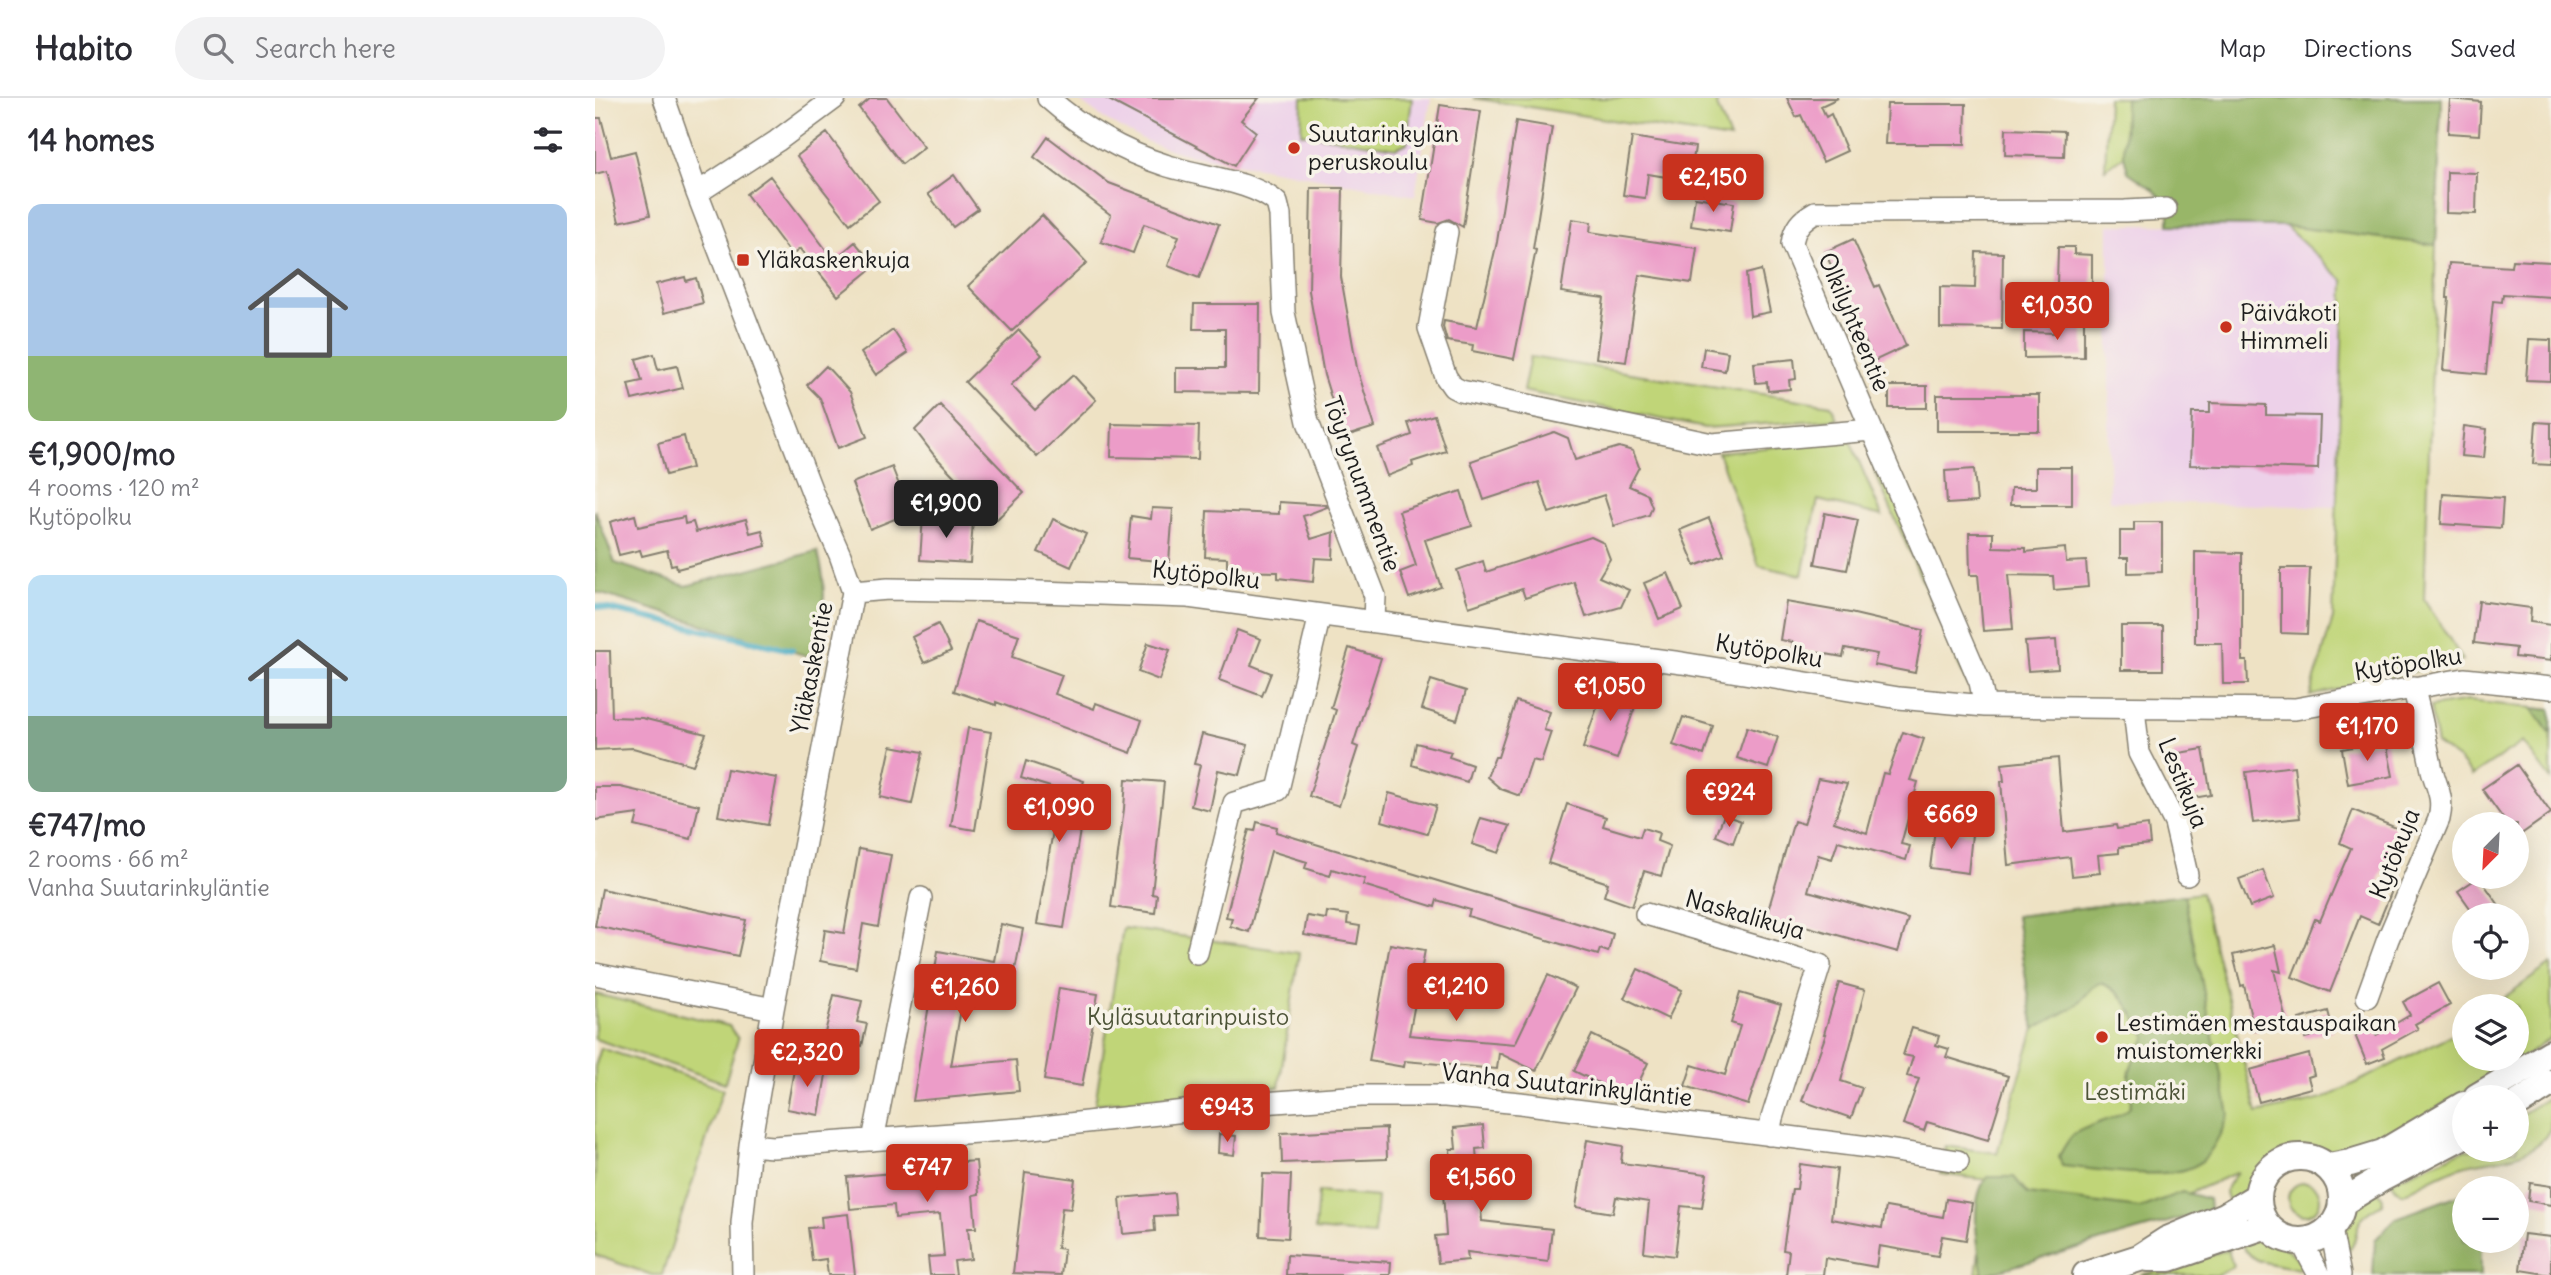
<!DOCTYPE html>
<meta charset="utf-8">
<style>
:root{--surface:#fff;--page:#f2f2f3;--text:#2b2b33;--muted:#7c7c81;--line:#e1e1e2;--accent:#c8321e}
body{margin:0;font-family:Delius,sans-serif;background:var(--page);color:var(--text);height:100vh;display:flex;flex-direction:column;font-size:26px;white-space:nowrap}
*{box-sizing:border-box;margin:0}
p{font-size:23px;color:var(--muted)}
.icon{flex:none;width:38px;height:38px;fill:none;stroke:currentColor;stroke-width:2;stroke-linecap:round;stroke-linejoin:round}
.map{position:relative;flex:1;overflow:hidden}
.panel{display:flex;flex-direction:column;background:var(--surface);width:595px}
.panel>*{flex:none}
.needle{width:46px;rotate:204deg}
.buttons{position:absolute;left:1857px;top:714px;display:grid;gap:14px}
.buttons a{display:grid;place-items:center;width:77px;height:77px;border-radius:50%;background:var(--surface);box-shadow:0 7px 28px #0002;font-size:35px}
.price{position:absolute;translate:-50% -60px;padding:0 16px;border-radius:7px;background:var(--accent);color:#fff;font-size:23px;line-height:46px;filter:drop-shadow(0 2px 4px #0008)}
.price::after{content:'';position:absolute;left:50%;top:42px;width:21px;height:16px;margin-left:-10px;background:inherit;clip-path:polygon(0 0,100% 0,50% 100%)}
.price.current{background:#222;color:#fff}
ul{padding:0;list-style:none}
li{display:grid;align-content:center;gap:14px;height:371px;padding:0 28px}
li span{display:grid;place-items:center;height:217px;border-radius:14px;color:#555}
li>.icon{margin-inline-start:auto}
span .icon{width:126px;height:126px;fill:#fffc;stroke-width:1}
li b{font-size:30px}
h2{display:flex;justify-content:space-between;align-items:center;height:84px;padding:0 28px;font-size:30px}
header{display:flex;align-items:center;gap:42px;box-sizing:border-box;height:98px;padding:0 35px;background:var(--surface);border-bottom:2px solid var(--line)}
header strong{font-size:33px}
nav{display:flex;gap:38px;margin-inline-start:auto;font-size:24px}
.search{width:490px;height:63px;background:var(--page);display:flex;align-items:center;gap:18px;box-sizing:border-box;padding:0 24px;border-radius:38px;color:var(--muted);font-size:26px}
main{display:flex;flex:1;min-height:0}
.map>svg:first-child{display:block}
.built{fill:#edd1e9}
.green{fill:#c0d578;stroke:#6e784a;stroke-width:2}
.forest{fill:#98b668;stroke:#5a6942;stroke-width:2}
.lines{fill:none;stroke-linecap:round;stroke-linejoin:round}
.stream{stroke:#43aac3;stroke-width:6}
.building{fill:#ec9cc8}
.minor-casing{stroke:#857f70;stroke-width:24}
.major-casing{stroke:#857f70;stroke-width:30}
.minor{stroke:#fff;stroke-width:21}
.major{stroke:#fff;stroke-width:26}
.poi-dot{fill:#c8321e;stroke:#f7f3e8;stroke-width:2.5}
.labels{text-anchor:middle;stroke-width:7;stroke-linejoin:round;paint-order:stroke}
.poi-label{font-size:24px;fill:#1c1c1c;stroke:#f7f3e8;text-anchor:start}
.street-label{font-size:24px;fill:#1c1c1c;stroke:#f7f3e8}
.park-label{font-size:24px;fill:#4d5438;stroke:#f7f3e8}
</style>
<header>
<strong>Habito</strong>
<div class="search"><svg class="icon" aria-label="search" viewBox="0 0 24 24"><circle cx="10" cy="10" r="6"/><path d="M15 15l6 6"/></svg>Search here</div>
<nav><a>Map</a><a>Directions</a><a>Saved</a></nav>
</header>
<main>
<section class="panel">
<h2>14 homes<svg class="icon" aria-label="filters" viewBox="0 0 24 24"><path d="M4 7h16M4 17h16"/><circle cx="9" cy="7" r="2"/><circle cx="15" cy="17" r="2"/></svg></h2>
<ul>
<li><span style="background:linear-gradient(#a9c7e8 70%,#8fb573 0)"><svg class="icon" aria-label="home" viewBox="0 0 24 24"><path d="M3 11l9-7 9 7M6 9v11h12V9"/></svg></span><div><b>€1,900/mo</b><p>4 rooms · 120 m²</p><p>Kytöpolku</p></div></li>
<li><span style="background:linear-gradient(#bfe0f5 65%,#7fa58c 0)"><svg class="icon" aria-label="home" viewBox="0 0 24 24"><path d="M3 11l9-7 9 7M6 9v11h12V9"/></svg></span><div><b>€747/mo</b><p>2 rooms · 66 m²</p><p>Vanha Suutarinkyläntie</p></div></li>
</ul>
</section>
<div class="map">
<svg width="1956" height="1177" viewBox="0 0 1956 1177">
<rect width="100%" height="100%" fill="#f7f3e8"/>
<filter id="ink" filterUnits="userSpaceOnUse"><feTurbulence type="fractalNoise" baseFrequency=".0143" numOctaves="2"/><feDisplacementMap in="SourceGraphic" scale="14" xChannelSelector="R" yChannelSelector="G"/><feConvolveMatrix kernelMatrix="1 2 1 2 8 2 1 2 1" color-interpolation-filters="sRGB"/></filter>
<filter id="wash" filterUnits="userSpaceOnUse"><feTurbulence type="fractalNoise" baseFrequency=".00686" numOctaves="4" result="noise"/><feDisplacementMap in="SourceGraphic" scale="28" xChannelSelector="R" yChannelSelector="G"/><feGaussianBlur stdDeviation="1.57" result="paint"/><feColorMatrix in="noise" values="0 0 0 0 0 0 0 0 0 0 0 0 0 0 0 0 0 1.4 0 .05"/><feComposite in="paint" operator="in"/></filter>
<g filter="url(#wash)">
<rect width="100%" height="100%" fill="#eee2c4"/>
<!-- built -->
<path class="built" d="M480 0H836L820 98 587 55 553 44 512 23Z
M1514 127 1690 128 1749 183 1742 409 1514 403Z"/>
<!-- green -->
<path class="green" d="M707 0H817L812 45 801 50 706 35Z
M878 0H1123L1122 8 1135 41Z
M1513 0H1846L1829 501 1868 562 1715 598 1738 520 1749 183 1690 128 1574 127V58H1529L1510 71Z
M935 259 1236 307 1242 321 1110 330 928 293Z
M1255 342 1287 418 1223 402 1207 477 1164 468 1123 354Z
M1286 369 1374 576 1372 586 1279 372Z
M1873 603 1956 612V682L1928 644 1877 678 1864 662 1842 646 1835 609Z
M1606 795 1662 1015 1728 1001 1857 937 1869 928V961H1922V908H1897L1956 866V940L1925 962 1838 1012 1783 1049 1739 1056 1712 1050 1688 1053 1672 1065 1657 1090 1636 1109C1627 1089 1631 1089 1643 1074L1523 1126 1381 1177 1393 1082 1345 1076 1350 1048 1402 1055 1439 931 1421 818Z
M528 830 704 855 684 989 500 1006Z
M0 896 134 928 143 941 130 985 0 941Z
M6 950 128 991 67 1177H57L0 1157V969Z
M1956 998C1956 1008 1956 1023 1955 1031 1939 1063 1897 1060 1868 1068 1847 1074 1828 1086 1808 1096L1802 1092 1796 1083 1869 1052H1922V1019Z
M1693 1101a16 16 0 1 1 32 0a16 16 0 1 1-32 0Z
M1782 1091 1788 1101 1787 1106C1780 1110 1773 1113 1767 1120 1758 1132 1764 1148 1749 1156 1746 1123 1759 1113 1782 1091Z
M723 1094 782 1099 779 1137 720 1132Z
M1660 1142C1680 1143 1699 1150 1707 1169L1703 1171C1683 1165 1656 1168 1647 1147Z
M1633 1151 1638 1168 1623 1177H1545L1594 1165Z"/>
<!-- forest -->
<path class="forest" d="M1530 0H1846L1841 147 1690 128 1574 127V108L1558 91 1533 74 1529 58Z
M0 412 20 465 91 488 222 453C235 490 227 523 219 560L0 494Z
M1937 610 1956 612V637Z
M1589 797 1634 1016C1628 1031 1619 1052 1607 1063 1582 1086 1499 1071 1467 1068L1464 1058C1468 1051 1473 1041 1479 1036 1493 1026 1526 1020 1534 1010 1539 1002 1533 988 1534 978 1536 963 1544 951 1552 939 1539 920 1529 891 1505 885L1497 890 1481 908 1439 931 1421 818Z
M1392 1079H1419L1433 1096 1545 1110 1587 1094 1614 1101 1615 1112 1388 1177C1383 1150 1373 1103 1392 1079Z
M1869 1095V1143H1886V1177H1778L1780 1142 1801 1120Z"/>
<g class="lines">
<!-- stream -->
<path class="stream" d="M0 508 197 552"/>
</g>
<g id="blocks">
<!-- building -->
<path class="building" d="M276 0H292L329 49 307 66 264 10Z
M510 0H664L646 22 661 34 639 68Z
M1192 0H1243L1226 8 1231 19 1236 16 1252 53 1228 64 1206 17 1201 19Z
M1855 1 1886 4 1884 37 1853 35Z
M1292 6H1371L1370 46H1290Z
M845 7 886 13 868 129 854 121 843 125 827 122Z
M0 20H6L16 59 40 53 55 117 24 124 12 73 0 76Z
M921 23 957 29 938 151 941 152 919 261 877 253 878 247 852 243 848 229 849 223 882 229 902 144Z
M1411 31 1470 33 1469 59 1410 57Z
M232 35 284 103 255 126 202 58Z
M453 39 514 85 624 126 604 180 573 168 584 138 549 126 538 155 506 144 516 117 439 59Z
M1037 39 1100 49 1095 83 1053 76 1050 100 1028 97Z
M1852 74 1882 75 1881 116 1851 115Z
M359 77 383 111 358 129 333 96Z
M175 78 239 162 260 144 280 168 243 198 205 151 197 157 151 96Z
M716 90H748L746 179 762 270 780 329 748 339 729 277 714 193Z
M1100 99 1139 105 1135 134 1096 128Z
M447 117 492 165 417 233 373 188Z
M977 121 996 124 995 134 1102 150 1097 185 1044 177 1031 264 1001 260 1009 200 966 194Z
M1258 141 1280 189 1284 187 1311 248 1279 263 1230 154Z
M1463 149H1479V156L1497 157V187H1462Z
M1381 154 1408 155 1407 231 1345 230V189L1380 190Z
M1917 162 1956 164V199L1908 196 1907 204 1898 203 1891 276 1848 272 1854 200H1852L1854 165 1916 169Z
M1166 172 1175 214 1155 218 1151 176Z
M90 179 91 183 101 180 108 205 69 215 61 186Z
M599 206H665L664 295 581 294V270H630V231H598Z
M1461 222 1489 223V259L1429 260V234L1460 235Z
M298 232 313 255 281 277 266 255Z
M424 232 447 257 416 287 440 312 478 277 501 302 442 359 370 284Z
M1934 241 1956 242V283L1931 282Z
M1109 250 1133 254 1130 273 1106 269Z
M59 256 63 272 82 268 88 290 37 302 33 286 47 283 41 261Z
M1199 261 1201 281 1194 282 1195 291 1173 293 1172 284 1161 285 1159 265Z
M231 268 255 294 272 339 243 350 225 300 212 287Z
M1294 288H1332V310H1294Z
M1342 297H1444V333H1342Z
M1615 305 1671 307V317L1725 318 1723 371 1595 367 1597 315H1615Z
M345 307 429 395 401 422 339 357 320 332Z
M839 317 851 353 817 364 818 368 792 378 782 350 817 337 813 325Z
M1941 324 1956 325V367L1938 366Z
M517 326 604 328 603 361 516 359Z
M1869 328 1892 331 1889 360 1866 358Z
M959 334 973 340 980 362 1024 349 1038 353 1044 369 1034 388 1052 396 1057 409 1054 417 1019 428 1009 397 954 415 944 384 889 402 876 363Z
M89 338 97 370 71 377 63 345Z
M297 369 315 415 275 431 257 385Z
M1441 369H1477V407H1415L1416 390H1441Z
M1379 371 1382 404 1352 406 1350 373Z
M866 393 877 428 830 442 846 489 814 500 805 474 821 468 804 413Z
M1848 396 1908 400 1906 430 1846 426Z
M684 404 731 407 732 409 708 418 716 441 739 434 738 461 720 460 718 484 683 480V474L632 473V460L610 459 612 413 684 416Z
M557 410 578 411 574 464 532 460 536 418 556 421Z
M1230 415 1263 422 1252 472 1220 466Z
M40 417 43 429 89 419 90 426 98 424 101 434 151 421 155 435 167 432 171 448 82 471 81 466 76 467 72 452 47 458 45 452 24 457 15 424Z
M328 418 378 422 375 465 325 462Z
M1114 420 1129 457 1100 468 1085 432Z
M458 421 491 436 476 469 443 454Z
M1539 424H1567V474L1533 475V460H1525V433H1539Z
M1374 435H1398V449L1431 450V454L1470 450 1471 464 1491 463 1493 489 1459 492 1458 478 1413 477 1418 531 1388 533 1383 477H1375Z
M996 439 1009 445 1015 461 1004 479 1034 492 1026 509 991 519 979 484 930 500 927 491 874 509 862 472 888 463 891 474Z
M1600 454 1647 455V563H1652L1653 586H1628L1627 545H1600Z
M1686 470H1715L1712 536 1686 535Z
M1073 475 1088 511 1064 521 1049 485Z
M1884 503 1936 510 1935 524 1956 527V563L1920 559 1921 550 1879 545Z
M1191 504 1255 515 1328 532 1320 575 1279 567 1282 556 1250 550 1248 559 1197 550 1198 544 1185 542Z
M381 523 424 537 417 559 467 577 460 596 499 611 501 605 547 622 536 655 401 604V607L359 593Z
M343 526 356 553 329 565 317 539Z
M1526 528H1568V572H1526Z
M642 532 666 541 656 567 676 575 667 598 624 582Z
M1461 542 1463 571 1433 573 1430 544Z
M553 545 575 552 564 582 543 574Z
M754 550 786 560 758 647 763 649 744 708 714 698 741 612 736 610Z
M0 553H15L17 619 47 620 111 636 98 667 38 650 0 652Z
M836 582 871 593 862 622 827 611Z
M1009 589 1043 600 1022 661 988 650Z
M921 603 955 614 949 632 956 634 946 664 937 662 925 698 906 691 892 679 900 659H903Z
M1088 619 1118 628 1109 657 1078 647Z
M1152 629 1183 639 1173 670 1142 660Z
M373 630 396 634 380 732 356 728Z
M1308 634 1329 641 1315 682 1323 684 1306 746 1315 748 1311 762 1243 743 1237 761 1223 757 1213 793 1313 821 1303 854 1203 826 1202 832 1170 823 1199 723 1209 726 1223 681 1252 686 1239 724 1272 735 1288 675 1293 676Z
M607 636 653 647 645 677 623 672 615 713 596 708 605 667 599 666Z
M1791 643 1798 678 1753 686 1747 651Z
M821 645 856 654 854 659 877 667 872 684 817 667Z
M296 648 328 654 317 706 285 699Z
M1608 651 1616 697 1586 702 1578 656Z
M1463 660 1469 734 1521 727 1522 731 1553 727 1555 746 1524 749V755L1503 757 1505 775 1477 778 1475 759 1413 767 1406 683H1409L1407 666Z
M431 663 489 683 477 718 487 720 469 830 442 826 465 692 426 680Z
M1922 667 1956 715 1922 739V726H1912L1887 691Z
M1699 668 1705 720 1658 725 1651 674Z
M132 671 182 680 173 727 123 718Z
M531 681 569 684 557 796 562 797 560 815 516 809 529 711Z
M0 689H25L104 707 96 741 40 728 43 716 0 722Z
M794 695 841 708 832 736 787 723Z
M972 706 1011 719 1008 728 1045 739 1048 730 1064 735 1062 743 1075 748 1066 778 1049 773 1037 808 1009 798 1013 785 953 765Z
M1758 712 1804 731 1781 788 1796 795 1783 826 1765 818 1735 894 1697 879 1720 821 1725 823 1756 750 1745 745Z
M1129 717 1146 723 1138 745 1121 738Z
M886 720 915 728 904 755 877 746Z
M662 724 682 729 681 734 1018 836 1013 854 1005 851 1003 857 939 838 873 818 875 812 842 802 840 809 768 787 770 781 737 771 735 778 710 770 712 764 676 753 654 834 635 828 637 820 631 819 647 755 654 732 660 733Z
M1340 731 1377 736 1373 775 1335 770Z
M264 751 296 757 283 829 268 826 261 870 225 863 230 832 249 835Z
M1668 772 1679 800 1655 809 1644 781Z
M1884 779 1911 817H1880L1863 793Z
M7 791 151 822 143 858 0 828Z
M732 814 753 817 752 826 765 828 762 846 709 837 712 818 731 821Z
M406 826 428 831 415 898 370 888 356 968 421 962 424 993 318 1003 343 853 399 863Z
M795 846 830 852 814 937 920 946 953 877 981 890 941 973 904 955 902 971 810 963 809 969 774 963Z
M1680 847 1686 874 1679 872 1692 926 1659 933 1649 887 1646 888 1638 857Z
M1043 871 1087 892 1073 921 1029 900Z
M1244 885 1270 892 1246 983 1267 990 1256 1020 1207 1003 1231 936H1229Z
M1843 885 1855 907 1820 926 1823 931 1787 951 1790 959 1772 966 1760 937 1777 929 1781 937 1815 917 1808 904Z
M464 890 503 896 487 988 449 982Z
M1145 895 1186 907 1153 1007 1090 988 1097 967 1130 977 1145 928 1136 925Z
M239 897 267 903 262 924 272 926 267 948 229 939Z
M1733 913 1738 932 1710 940 1704 921Z
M1317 930 1344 938 1341 947 1354 951 1351 959 1413 978 1393 1042 1332 1024 1329 1033 1308 1026 1324 981 1312 978 1318 959 1308 957Z
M997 937 1053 965 1036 1001 979 973Z
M1714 956 1719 977 1713 979 1716 990 1664 1004 1655 972Z
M200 966 232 971 224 1017 192 1011Z
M888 1027 890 1050 881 1051 887 1123 957 1131 953 1164 872 1154 873 1162 843 1165 840 1138 851 1137 848 1095H858L855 1051H861L859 1030Z
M791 1030 792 1061 687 1065 686 1035Z
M624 1036 641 1038 639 1057 623 1055Z
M992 1042 1028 1048 1026 1065 1112 1076 1107 1110 1086 1108 1080 1158 1049 1154 1054 1104 1021 1099 1018 1115 981 1109Z
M381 1063 384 1096 378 1097 381 1130H373L376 1161 359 1163 361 1177H335L333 1159 349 1158 345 1116 300 1120 299 1107 255 1111 252 1079 355 1070 354 1065Z
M1205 1066 1242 1071 1236 1121 1287 1130 1291 1109 1348 1119 1351 1101 1377 1105 1371 1142 1347 1138 1343 1158 1284 1148 1281 1169 1230 1160 1228 1177H1191L1194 1153 1188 1152 1197 1091H1202Z
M430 1074 480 1081 476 1111 467 1110 462 1150 469 1151 466 1177 418 1175Z
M668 1076 696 1077 693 1140 665 1138Z
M1935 1085 1956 1088V1107L1933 1103Z
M579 1095 581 1117 559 1118 560 1133 528 1136 525 1100Z
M253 1116 260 1177H233L231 1161 217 1163 213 1130 227 1129 226 1119Z
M1929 1136 1956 1139V1177L1925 1172Z
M692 1157 796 1164 795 1177H691Z"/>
</g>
</g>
<g filter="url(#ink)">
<use href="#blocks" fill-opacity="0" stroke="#857f70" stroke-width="2"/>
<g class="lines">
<!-- minor casing -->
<g class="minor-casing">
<path id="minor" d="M69 0 102 95 218 396 245 457 258 494 178 911 155 1047 147 1125 148 1177
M453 0C488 31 526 53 570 67 602 78 659 83 682 105L685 117 689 215 713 324 780 498 779 523
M102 95 182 43 240 0
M852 134 834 230 851 279 858 289 866 293 1117 346 1276 332
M258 494 293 491 415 493 593 499 1087 565 1304 600 1390 608 1700 611 1869 581 1956 590
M1390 608 1385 584 1197 146C1199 130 1206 122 1220 114L1530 113 1571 111
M1539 611 1544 655 1580 725 1592 777
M1051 816 1225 867 1177 1020 1174 1037
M602 855 639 705 683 692 725 517
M0 876 178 911
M1772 899 1793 841 1844 721C1849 699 1842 691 1837 672 1831 644 1826 616 1818 589
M278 1042 326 800
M155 1047 178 1049 205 1047 438 1030 653 1006 766 998H850L925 1005 1281 1050 1363 1063
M1736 1131 1745 1177
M1706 1143 1724 1177"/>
</g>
<!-- major casing -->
<g class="major-casing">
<path id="major" d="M1882 999 1956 955
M1922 1006 1956 985
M1663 1101a42 42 0 1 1 84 0a42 42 0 1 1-84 0Z
M1734 1069 1755 1065 1788 1055 1869 1007
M1748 1104 1787 1080 1869 1037
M1553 1160H1575L1672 1127
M1491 1177 1544 1160 1572 1142 1630 1118 1663 1098"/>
</g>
<!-- minor -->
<use href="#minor" class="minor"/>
<!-- major -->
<use href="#major" class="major"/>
</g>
</g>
<!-- markers -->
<g class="poi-dot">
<circle cx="699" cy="50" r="7"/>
<rect x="141" y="155" width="14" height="14" rx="3.5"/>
<circle cx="1631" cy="229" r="7"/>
<circle cx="1507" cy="939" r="7"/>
</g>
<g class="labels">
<!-- poi labels -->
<g class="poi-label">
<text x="713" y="44">Suutarinkylän<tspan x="713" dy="28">peruskoulu</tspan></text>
<text x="162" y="170">Yläkaskenkuja</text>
<text x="1645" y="223">Päiväkoti<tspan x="1645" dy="28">Himmeli</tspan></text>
<text x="1521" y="933">Lestimäen mestauspaikan<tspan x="1521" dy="28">muistomerkki</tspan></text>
</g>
<!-- street labels -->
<g class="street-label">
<text transform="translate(1259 224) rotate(67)" y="8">Olkilyhteentie</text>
<text transform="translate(767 386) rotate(70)" y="8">Töyrynummentie</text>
<text transform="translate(611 477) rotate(6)" y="8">Kytöpolku</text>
<text transform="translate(1174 553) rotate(9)" y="8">Kytöpolku</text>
<text transform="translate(1813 566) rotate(-9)" y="8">Kytöpolku</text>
<text transform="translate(217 570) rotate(-79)" y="8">Yläkaskentie</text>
<text transform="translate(1588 685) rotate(68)" y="8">Lestikuja</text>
<text transform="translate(1800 756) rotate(-68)" y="8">Kytökuja</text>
<text transform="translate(1150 817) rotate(16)" y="8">Naskalikuja</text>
<text transform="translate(972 987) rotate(6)" y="8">Vanha Suutarinkyläntie</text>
</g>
<!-- park labels -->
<g class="park-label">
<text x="593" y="927">Kyläsuutarinpuisto</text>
<text x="1540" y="1002">Lestimäki</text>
</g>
</g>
</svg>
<div class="buttons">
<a><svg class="needle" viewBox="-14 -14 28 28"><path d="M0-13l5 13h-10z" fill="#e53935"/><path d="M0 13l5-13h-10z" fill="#7c7c81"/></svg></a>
<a><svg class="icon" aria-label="locate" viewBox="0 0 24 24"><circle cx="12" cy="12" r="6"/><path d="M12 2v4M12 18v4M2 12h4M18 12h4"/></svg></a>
<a><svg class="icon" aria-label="layers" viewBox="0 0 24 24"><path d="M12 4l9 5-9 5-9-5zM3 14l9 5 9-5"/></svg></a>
<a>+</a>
<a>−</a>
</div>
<b class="price" style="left:1118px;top:116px">€2,150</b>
<b class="price" style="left:1462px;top:244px">€1,030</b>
<b class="price current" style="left:351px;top:442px">€1,900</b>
<b class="price" style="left:1015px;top:625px">€1,050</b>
<b class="price" style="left:1772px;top:665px">€1,170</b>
<b class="price" style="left:1134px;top:731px">€924</b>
<b class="price" style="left:464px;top:746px">€1,090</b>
<b class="price" style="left:1356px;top:753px">€669</b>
<b class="price" style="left:861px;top:925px">€1,210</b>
<b class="price" style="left:370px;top:926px">€1,260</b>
<b class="price" style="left:212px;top:991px">€2,320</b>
<b class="price" style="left:632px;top:1046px">€943</b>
<b class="price" style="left:332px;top:1106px">€747</b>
<b class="price" style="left:886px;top:1116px">€1,560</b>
</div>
</main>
